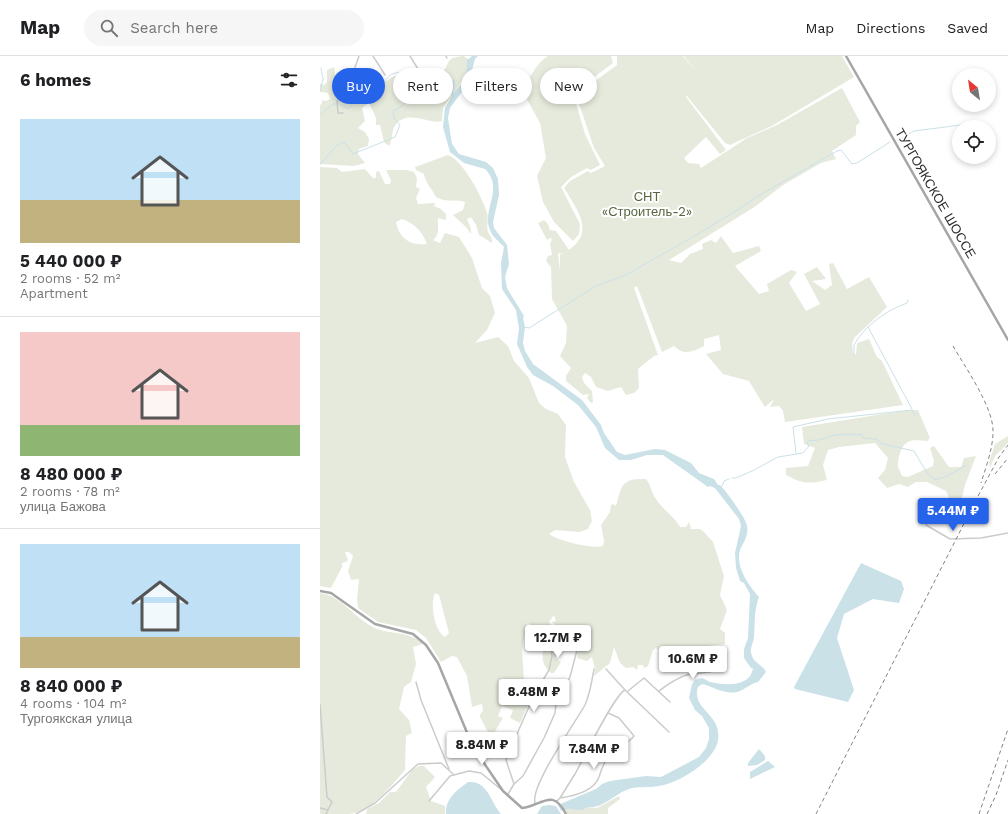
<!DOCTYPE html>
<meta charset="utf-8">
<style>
:root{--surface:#fff;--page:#f6f6f6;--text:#202124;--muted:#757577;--line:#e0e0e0;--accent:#2563eb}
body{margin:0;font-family:"Work Sans",sans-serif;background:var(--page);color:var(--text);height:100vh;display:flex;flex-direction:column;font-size:15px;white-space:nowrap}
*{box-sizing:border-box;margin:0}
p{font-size:13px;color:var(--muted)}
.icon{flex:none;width:22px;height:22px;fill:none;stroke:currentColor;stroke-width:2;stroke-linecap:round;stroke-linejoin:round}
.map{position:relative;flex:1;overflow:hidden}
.panel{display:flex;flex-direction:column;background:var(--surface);width:320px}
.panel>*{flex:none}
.hud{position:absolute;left:12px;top:12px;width:380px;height:36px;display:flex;gap:8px}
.needle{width:26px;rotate:330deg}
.fabs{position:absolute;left:632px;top:12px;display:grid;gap:8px}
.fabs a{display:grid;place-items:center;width:44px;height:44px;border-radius:50%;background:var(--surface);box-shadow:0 2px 6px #0003;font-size:20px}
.price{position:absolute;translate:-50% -34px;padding:0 9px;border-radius:4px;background:#fff;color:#222;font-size:13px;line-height:26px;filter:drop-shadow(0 1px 2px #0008)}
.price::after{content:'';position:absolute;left:50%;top:24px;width:12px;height:9px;margin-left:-6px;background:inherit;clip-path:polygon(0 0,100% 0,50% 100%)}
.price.selected{background:var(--accent);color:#fff}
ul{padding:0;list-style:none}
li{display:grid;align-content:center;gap:8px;height:212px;padding:0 20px}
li+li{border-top:1px solid var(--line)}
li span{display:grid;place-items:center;height:124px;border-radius:0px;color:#555}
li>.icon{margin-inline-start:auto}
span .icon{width:72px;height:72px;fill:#fffc;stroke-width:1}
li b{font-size:17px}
h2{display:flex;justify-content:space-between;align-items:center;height:48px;padding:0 20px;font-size:17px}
.pill{padding:0 14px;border-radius:18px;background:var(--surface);box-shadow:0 2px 6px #0003;font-size:14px;line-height:36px}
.pill.selected{background:var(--accent);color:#fff}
header{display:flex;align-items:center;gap:24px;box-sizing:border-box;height:56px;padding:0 20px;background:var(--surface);border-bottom:1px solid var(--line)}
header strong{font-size:19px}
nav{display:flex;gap:22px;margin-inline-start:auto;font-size:14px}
.search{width:280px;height:36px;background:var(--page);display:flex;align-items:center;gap:10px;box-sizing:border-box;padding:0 14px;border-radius:22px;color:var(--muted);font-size:15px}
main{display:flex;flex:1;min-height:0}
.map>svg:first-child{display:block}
.green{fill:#e6eadc;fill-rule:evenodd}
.water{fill:#cae1e8}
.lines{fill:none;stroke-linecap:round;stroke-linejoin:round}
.stream{stroke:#cae1e8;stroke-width:1}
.minor{stroke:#cbcbcb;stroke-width:1.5}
.primary{stroke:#a6a6a6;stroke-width:2.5}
.rail{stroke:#838383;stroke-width:1;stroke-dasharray:4 3;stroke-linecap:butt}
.labels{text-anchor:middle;stroke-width:4;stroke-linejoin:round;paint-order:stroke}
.street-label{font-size:13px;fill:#2e2e2e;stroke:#fff}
.park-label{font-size:13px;fill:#56653f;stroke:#fff}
</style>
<header>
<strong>Map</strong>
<div class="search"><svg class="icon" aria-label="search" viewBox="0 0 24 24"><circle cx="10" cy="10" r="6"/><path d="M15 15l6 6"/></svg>Search here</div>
<nav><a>Map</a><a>Directions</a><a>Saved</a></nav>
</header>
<main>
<section class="panel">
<h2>6 homes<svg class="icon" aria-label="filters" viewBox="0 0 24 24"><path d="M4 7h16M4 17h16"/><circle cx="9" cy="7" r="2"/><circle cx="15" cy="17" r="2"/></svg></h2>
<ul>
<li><span style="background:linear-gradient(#bfe0f5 65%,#c2b280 0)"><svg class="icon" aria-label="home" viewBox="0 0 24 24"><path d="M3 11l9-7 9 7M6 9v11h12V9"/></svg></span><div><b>5 440 000 ₽</b><p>2 rooms · 52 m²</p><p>Apartment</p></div></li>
<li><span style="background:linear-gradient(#f6c9c9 75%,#8fb573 0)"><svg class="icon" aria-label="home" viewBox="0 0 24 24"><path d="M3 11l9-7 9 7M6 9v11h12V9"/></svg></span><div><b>8 480 000 ₽</b><p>2 rooms · 78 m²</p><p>улица Бажова</p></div></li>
<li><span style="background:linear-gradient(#bfe0f5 75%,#c2b280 0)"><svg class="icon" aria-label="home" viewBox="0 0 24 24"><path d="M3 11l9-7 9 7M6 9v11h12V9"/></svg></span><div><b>8 840 000 ₽</b><p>4 rooms · 104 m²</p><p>Тургоякская улица</p></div></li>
</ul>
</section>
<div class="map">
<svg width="688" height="758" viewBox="0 0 688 758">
<rect width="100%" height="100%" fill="#fff"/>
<!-- green -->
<path class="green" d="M144 0 148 3 147 18 123 52 122 65C110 69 90 54 77 67 70 74 74 82 69 90L64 86 60 69H56V62L49 47 42 52 45 65 38 72 45 76 49 83 48 90 39 93 38 98 45 107 34 110 0 108V49L2 48V44L6 45 10 43 8 37 0 36V28L4 29 7 26V14L14 11 17 29 27 37 45 40 72 21 79 19 96 34C103 29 114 25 121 18 131 8 124 1 144 0Z
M228 0H291L293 7 253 37 265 78 280 109 271 114 267 112 251 121 241 131 260 168 259 178 253 185 234 166 223 146 217 120 226 102 220 67 204 38C207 24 216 8 228 0Z
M297 0H363L377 16 364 0H522L534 21 452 70 410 89 405 87 366 39V41L406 94 400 98 386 81 364 102 368 107 379 108 381 112 427 82 457 69 522 32 540 66 536 70V79L512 95 516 103 501 107 463 129 436 150 333 214 349 204 361 207 370 198 383 193 382 188 391 184 396 187 401 180 413 197 439 190 441 195 415 210 439 238 449 235 447 228 471 214 477 216 469 227 486 255 500 248 484 218 497 211 506 223 492 225 505 234 512 229 509 208 513 207 527 233 549 221 567 251 535 281 532 287 533 297 536 299 537 287 549 283 557 301 562 305 583 349 465 366 463 355 459 350 450 351 454 343 445 351 429 325 403 318 386 298 401 294 399 279 384 283V290C372 296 364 300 354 290L342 296 317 230 314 232 338 299 334 300 318 313 319 332 314 337 306 339 301 331 288 335 276 331 271 321 265 317 262 321 264 327 272 335 273 346 271 347 267 342 269 338 263 339 246 325V320L251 312 240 300 246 287 247 270 232 243 231 211 226 205 228 200 232 199 230 188 232 183 230 182 227 184 218 167 224 164 228 168 230 174 236 175 249 194 241 198 238 197 240 215V199C277 181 261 159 244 132L250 125 268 115 271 117 285 110 274 92 256 39 297 9Z
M128 99C142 103 163 142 167 157 169 163 166 170 168 176 170 180 173 182 172 187L159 179 156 169 151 161 147 163 151 173V178L146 171 133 159 143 154 145 146C132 142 130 148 116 141 112 132 106 129 104 118L96 114 95 111Z
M0 111 17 112 22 116 45 113 53 122H56V116L59 115 65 128H70L71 124 66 114H87L94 116 97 122 96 131 100 133 96 142 98 148 115 147 114 150 121 153 126 158V164L118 162C117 171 121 177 113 184L120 187 125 177 139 181 152 202 162 232 170 240 175 257 167 274 155 287 178 281 188 290 194 305 209 322 219 347 226 353 238 358 246 369 245 401 254 426 270 454 272 465 268 473 259 476 235 474 229 478C239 485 271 493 283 490L284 485 281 469 290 456 291 449 293 448 296 450C302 428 302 422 326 423 331 429 331 436 336 443 343 454 354 460 360 471H366L369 466 371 473H380L384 476 393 486 404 520 400 539 407 554 400 573 405 577V588L387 590 382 603 368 599 365 600 363 605 356 604 358 600V593H352L347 600 336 592 333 594 328 610 324 612 323 609H318L317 614 313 611 306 612 300 607 294 591 290 607 274 620 275 613 272 601 267 605 257 602 258 590 249 587 247 580 236 575V570L232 566 236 565 234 559 229 566 232 570 228 571 239 582 235 589 238 593 235 602 241 606 234 617H231C222 610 221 600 224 590L216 587 210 568 207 567 202 593 204 625 215 633 200 667 190 662 193 654 182 650 178 660 183 662 171 682 160 661V658L163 655 162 648 152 651 147 620 137 601 132 600 121 606 106 582 96 574 58 566 38 552 37 543 39 523 31 524 28 515 33 500 29 496H25L28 504 26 506 22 507V511L11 532 0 530ZM82 163C95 168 102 175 107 188 91 190 79 183 76 166ZM115 537 119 539 129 577 125 581C114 575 110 548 115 537Z
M588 354H598L610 382 607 385C601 385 595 383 588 386 581 389 577 404 578 411 579 414 581 417 582 420L588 421 613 410 614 405 610 392 614 390 629 411H641L644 402 656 400 645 429 639 453 630 456V444L626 435 607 426H596L588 431 579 428 567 432 558 422 565 414 568 402 555 387 519 391 508 394 503 409 507 424C489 428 482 428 466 419V412L488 410 495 392 484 388 482 371Z
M688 380V387L675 400 670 412 669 406 675 388Z
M0 537C21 540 33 560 51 570 68 580 88 573 103 588L93 591 96 608 91 626 84 631 79 653 89 664 92 677 86 680 85 714C70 731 52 755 29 758 19 758 9 758 0 758Z
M99 710H104L115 721 106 731 111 745 125 750V758H46L47 753 59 747 70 736H76L92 714Z
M299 740 300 743 288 752V758H247L245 753 249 752 260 754 267 751 277 752Z"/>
<!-- water -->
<path class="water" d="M152 0H158L155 3 151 18 142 36 130 52 128 62 132 88 139 98 166 106 173 112 178 123 179 139 173 166 174 172 187 189 189 208 185 221 187 232 204 260 203 262 205 271 203 287 205 295 213 308 262 344 281 369 284 377 297 396 305 399 335 393 345 394 371 407 379 417 394 423 398 429H400C406 435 426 462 427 470 429 479 423 487 420 494 415 511 429 529 439 541 434 554 435 566 434 581 433 588 429 593 432 600 434 607 443 609 446 616L438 626C430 628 427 632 420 635 407 640 394 631 382 628L378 631C371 654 402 657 398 684 395 705 359 727 339 730 329 732 318 730 309 733 299 736 289 746 278 750 275 751 272 751 269 751 266 751 263 754 261 754 253 754 249 751 241 755L238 749 276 733 282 728 290 725 326 720 341 721 379 701 386 692 389 683V672L382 660 375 654 369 642 372 628 375 624 382 622C386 623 387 625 390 626 404 629 430 632 433 612H431L424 602V593L428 582 430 538 424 527 420 525 416 512 415 497 421 470 419 463 395 432 390 430 388 431 343 399H327L311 404H299L285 392 276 371 258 349 233 330 213 319 207 311 197 288 199 272 196 254 182 233 181 207 184 191C179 185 173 182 170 174 161 154 185 133 165 113L144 107 130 96 123 71 125 52 132 40 130 36 133 23 135 25 133 38 146 22 147 4Z
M541 507 581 525 584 533 579 547 553 543 524 558 517 582 534 634 528 646 475 633 474 631Z
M439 693 445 700V704L437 709 428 710V707Z
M448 705 455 711 430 723V716Z
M148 726C168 724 171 747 181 758H126C125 743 137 734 148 726Z
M229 749 236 750 241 758H217L222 750Z"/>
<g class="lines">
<!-- stream -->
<path class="stream" d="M0 35 3 23 1 12
M18 47 28 53 39 42 57 34 70 19 78 16C88 24 93 34 98 46
M0 59 13 48H16
M578 84 594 75 649 68
M0 109 16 90 24 86 33 98 75 81 80 69 74 62 73 55 81 51 88 43C98 49 106 45 113 36L106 29 125 25 131 31
M204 271 209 272 276 230 306 219 376 179 416 155 438 140 517 95 521 94 532 108 537 107 570 86
M548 271 592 353
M534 299V289C544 270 567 254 587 247L588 244
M476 397 473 371 508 363 592 354 595 360
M412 422H416L432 415 458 401 483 397 489 390 487 387 489 384C498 386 506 381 515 379 524 378 533 378 542 379L543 382 556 383 563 388 594 395 607 417 615 424 627 420 647 409
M402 430 404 425 409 423"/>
<!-- minor -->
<path class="minor" d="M53 0 65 19
M90 0 106 26
M126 0 127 2
M23 57H18L17 45 27 34 39 0
M606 469 630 483 661 482 688 477
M286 613 305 634 349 676
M96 626 101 644 129 713
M308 635 324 622 350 646
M339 635C348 628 359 620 371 618 381 616 393 618 402 612
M0 648 7 741 12 746 6 758
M194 728 186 704 187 701 214 639 229 614 232 600 231 592
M188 738 194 728 203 720 224 682 235 657 236 648 250 621 257 594
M240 742C245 734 250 726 255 718 263 704 294 639 305 634
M109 745 130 720 149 715 161 717 183 735
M237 745 240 742C254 740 274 735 279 721 282 711 285 703 292 696 299 689 308 688 314 680L299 662 288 657
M215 747C210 730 255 667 265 649 270 638 272 625 274 613
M0 752 8 754
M36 758 55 747 98 708 121 707 133 718"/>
<!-- primary -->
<path class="primary" d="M526 0 688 284
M0 535 11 537 55 568 93 578 106 589 118 607 153 691 183 735 202 752C222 750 232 731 246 758"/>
<!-- rail -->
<path class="rail" d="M633 290C645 311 674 352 673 376 673 392 666 411 661 427
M675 418 688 402
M496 758 656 444 679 401 688 389
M659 758 688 673
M667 758 676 739 688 704"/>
</g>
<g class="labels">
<!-- street labels -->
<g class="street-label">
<text transform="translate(616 137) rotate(60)" y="5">ТУРГОЯКСКОЕ ШОССЕ</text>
</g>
<!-- park labels -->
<g class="park-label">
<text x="327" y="145">СНТ<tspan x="327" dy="15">«Строитель-2»</tspan></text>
</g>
</g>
</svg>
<div class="fabs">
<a><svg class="needle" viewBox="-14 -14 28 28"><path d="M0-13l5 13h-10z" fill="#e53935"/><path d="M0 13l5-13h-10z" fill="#757577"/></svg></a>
<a><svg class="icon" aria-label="locate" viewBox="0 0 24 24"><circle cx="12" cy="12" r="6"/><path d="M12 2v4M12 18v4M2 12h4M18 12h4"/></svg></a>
</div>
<b class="price selected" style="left:633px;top:476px">5.44M ₽</b>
<b class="price" style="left:238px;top:603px">12.7M ₽</b>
<b class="price" style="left:373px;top:624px">10.6M ₽</b>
<b class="price" style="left:214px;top:657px">8.48M ₽</b>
<b class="price" style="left:162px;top:710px">8.84M ₽</b>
<b class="price" style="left:274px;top:714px">7.84M ₽</b>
<div class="hud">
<a class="pill selected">Buy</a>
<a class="pill">Rent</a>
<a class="pill">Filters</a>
<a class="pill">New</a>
</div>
</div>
</main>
